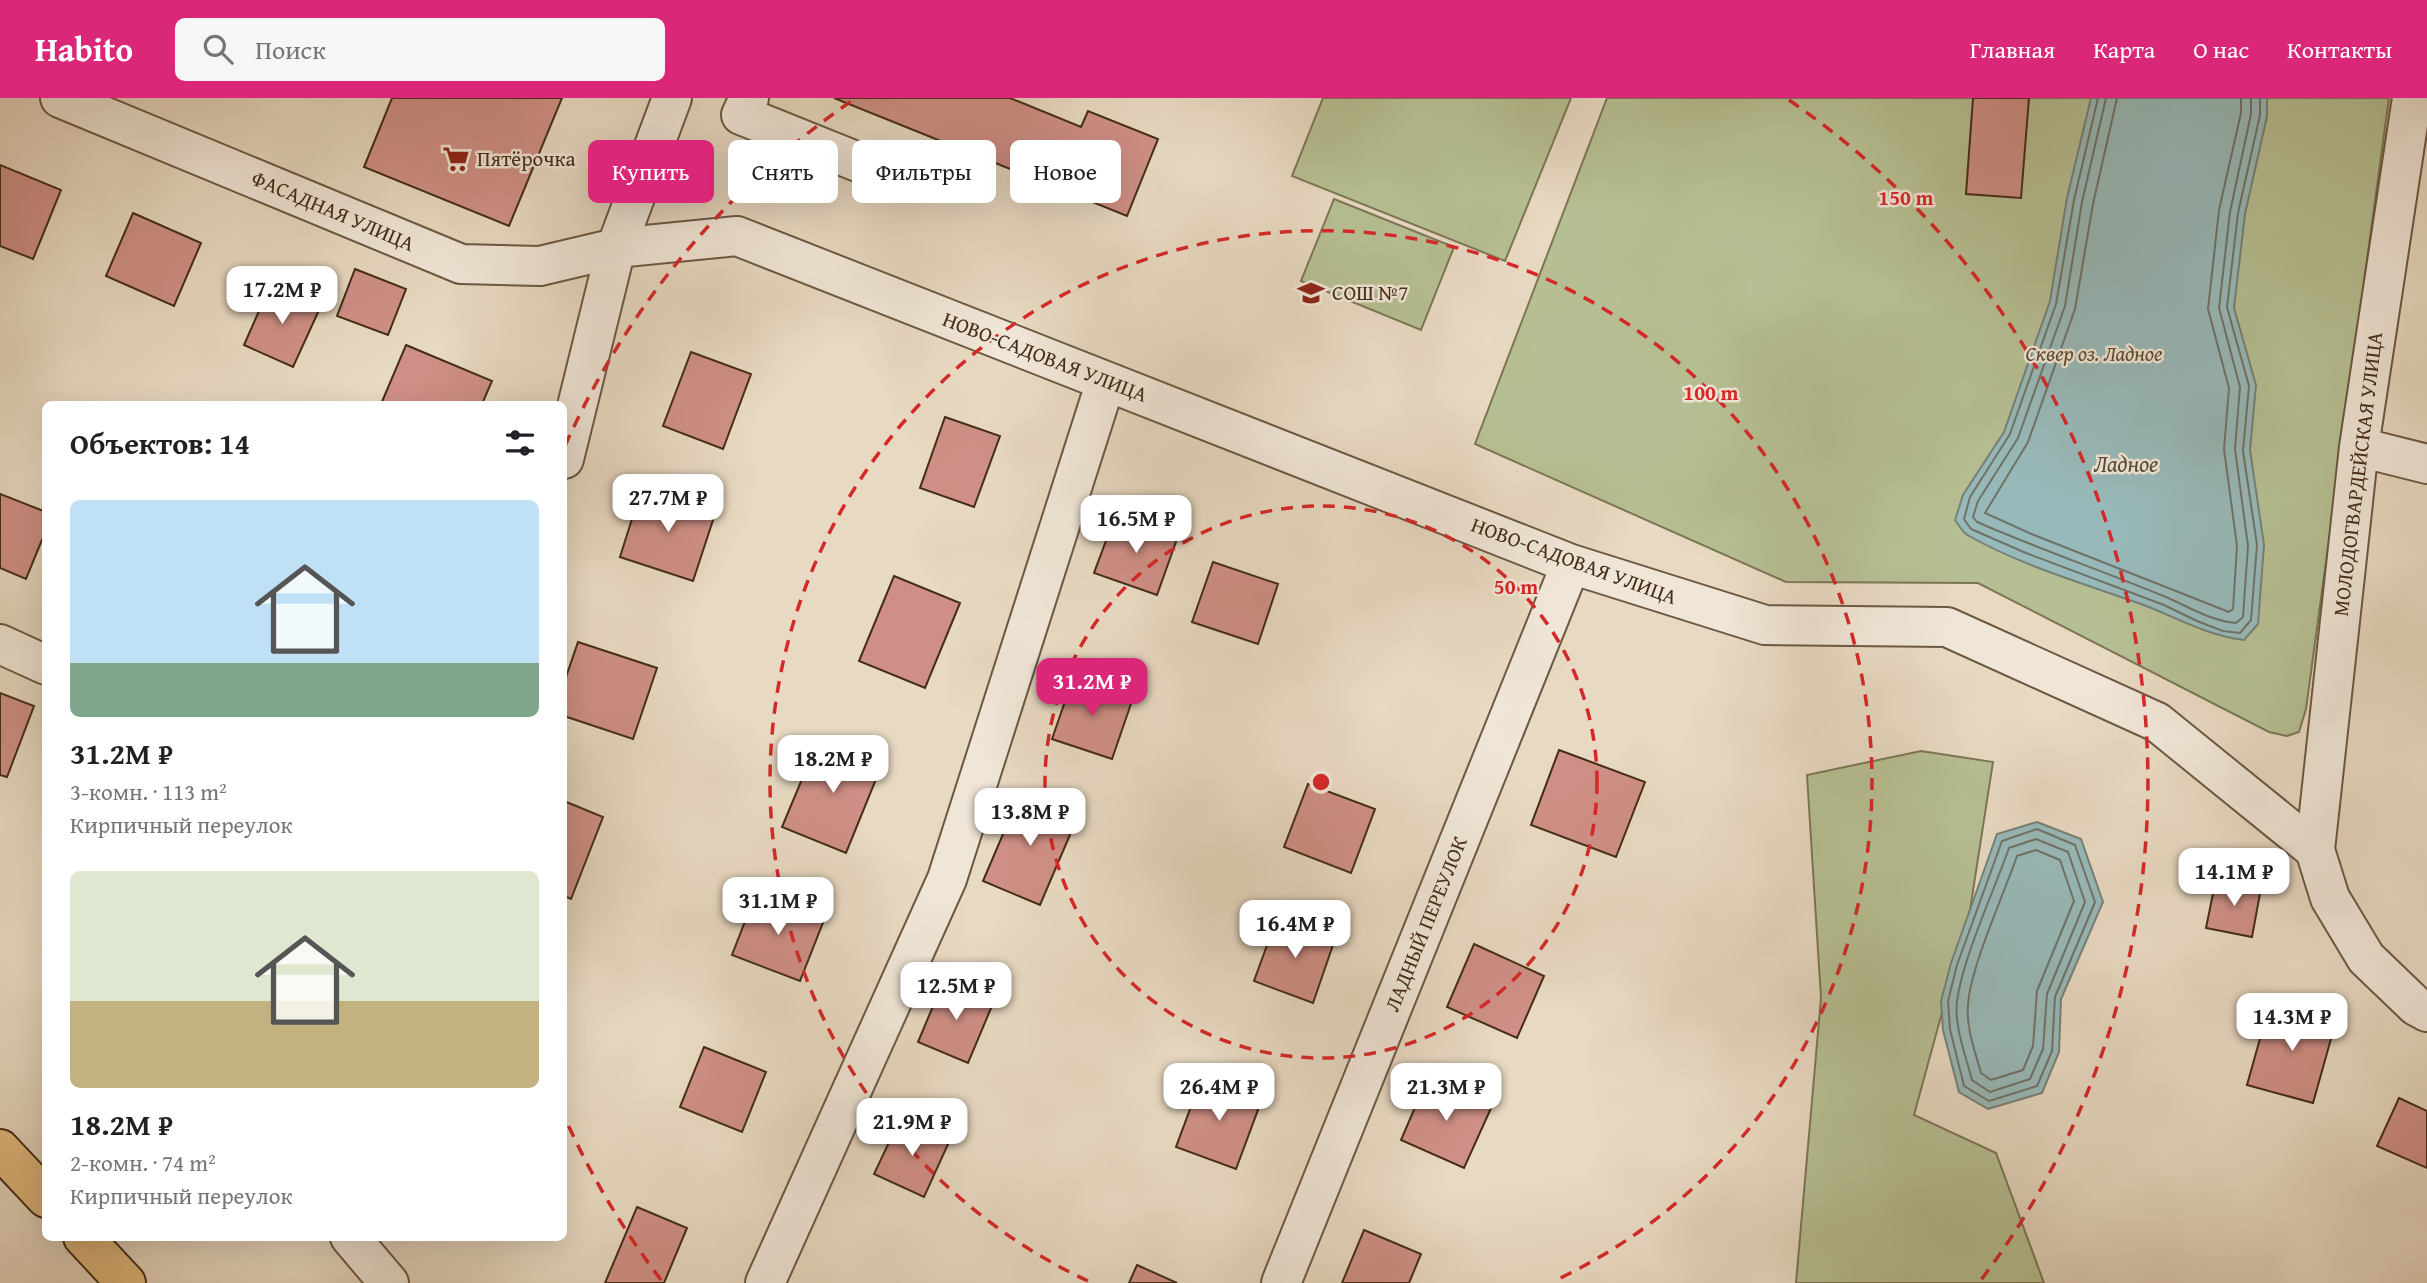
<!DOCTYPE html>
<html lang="ru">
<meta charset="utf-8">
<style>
:root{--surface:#fff;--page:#f6f6f6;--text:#202124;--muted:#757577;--accent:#db2777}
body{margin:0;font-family:"Gentium Book Plus",serif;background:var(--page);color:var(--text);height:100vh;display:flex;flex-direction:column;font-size:26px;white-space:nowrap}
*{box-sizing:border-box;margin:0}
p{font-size:23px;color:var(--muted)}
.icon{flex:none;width:38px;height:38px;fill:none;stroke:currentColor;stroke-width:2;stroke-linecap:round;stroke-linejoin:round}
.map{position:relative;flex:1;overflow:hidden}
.sheet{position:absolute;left:42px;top:303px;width:525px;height:840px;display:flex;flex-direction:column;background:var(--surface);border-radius:10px;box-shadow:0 7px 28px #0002}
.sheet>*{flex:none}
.guide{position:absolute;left:588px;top:42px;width:665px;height:63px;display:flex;gap:14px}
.price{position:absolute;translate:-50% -60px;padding:0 16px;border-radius:14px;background:#fff;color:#222;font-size:23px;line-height:46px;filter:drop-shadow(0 2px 4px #0008)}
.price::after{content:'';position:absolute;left:50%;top:42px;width:21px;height:16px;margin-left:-10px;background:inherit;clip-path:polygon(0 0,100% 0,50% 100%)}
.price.current{background:var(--accent);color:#fff}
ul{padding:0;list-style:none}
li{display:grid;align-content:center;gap:14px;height:371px;padding:0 28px}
li span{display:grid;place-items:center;height:217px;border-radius:10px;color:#555}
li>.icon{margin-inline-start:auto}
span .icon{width:126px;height:126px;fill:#fffc;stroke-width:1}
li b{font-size:30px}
h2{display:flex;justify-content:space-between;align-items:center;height:84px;padding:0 28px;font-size:30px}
.chip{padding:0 24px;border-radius:10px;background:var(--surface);box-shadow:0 7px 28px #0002;font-size:24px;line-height:63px}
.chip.current{background:var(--accent);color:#fff}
header{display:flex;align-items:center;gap:42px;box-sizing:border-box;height:98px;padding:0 35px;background:var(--accent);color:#fff}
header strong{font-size:33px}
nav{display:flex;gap:38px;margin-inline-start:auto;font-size:24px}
.search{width:490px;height:63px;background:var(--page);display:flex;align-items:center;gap:18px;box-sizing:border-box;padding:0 24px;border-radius:10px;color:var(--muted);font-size:26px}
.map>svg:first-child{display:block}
.green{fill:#b6bf93;stroke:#7c7655;stroke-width:2}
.water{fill:#98b9b9;stroke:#768178;stroke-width:2}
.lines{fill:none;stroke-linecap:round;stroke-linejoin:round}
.shore{stroke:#6e7368;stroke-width:2}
.building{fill:#cf8f86;stroke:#432d17;stroke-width:2}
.minor-casing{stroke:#6c5842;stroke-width:42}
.major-casing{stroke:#432d17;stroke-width:42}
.minor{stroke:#f0e6d7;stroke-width:38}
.major{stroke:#e4bc81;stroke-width:38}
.ring{fill:none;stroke:#d62828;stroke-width:3.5;stroke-dasharray:12 9}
.labels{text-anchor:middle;stroke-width:5;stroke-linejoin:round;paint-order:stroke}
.poi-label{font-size:21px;fill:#432d17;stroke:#f0e6d7;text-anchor:start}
.street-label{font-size:21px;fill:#432d17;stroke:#f0e6d7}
.park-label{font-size:21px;font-style:italic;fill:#5a4a30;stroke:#f0e6d7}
.water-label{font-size:23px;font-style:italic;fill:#544937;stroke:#f0e6d7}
.centre{fill:#d62828;stroke:#f0e6d7;stroke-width:3.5}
.ring-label{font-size:21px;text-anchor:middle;font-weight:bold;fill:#d62828;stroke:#f0e6d7;stroke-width:5;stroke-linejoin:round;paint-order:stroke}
</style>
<header>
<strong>Habito</strong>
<div class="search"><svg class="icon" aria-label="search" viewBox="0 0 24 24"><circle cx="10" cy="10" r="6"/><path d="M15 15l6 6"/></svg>Поиск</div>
<nav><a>Главная</a><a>Карта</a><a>О нас</a><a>Контакты</a></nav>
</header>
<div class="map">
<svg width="2427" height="1185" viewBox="0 0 2427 1185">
<rect width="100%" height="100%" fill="#e8d9c2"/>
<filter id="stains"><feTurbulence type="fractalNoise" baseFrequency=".00286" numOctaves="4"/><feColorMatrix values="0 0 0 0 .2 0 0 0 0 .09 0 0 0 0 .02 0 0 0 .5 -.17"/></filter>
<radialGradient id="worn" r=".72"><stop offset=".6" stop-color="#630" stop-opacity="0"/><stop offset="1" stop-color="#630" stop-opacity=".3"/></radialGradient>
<!-- green -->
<path class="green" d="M1323 0H1571L1505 163 1292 78Z
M1607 0H2389L2306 611 2299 634 2287 638 2269 634 1978 485 1786 484 1475 346Z
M1334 101 1454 149 1421 232 1301 183Z
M1921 653 1993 664 1970 812 1914 1017 1996 1055 2044 1185H1796L1821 900 1807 677Z"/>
<!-- water -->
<path class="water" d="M2091 0H2267V18L2245 116 2234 210 2256 287 2250 352 2264 447 2258 526 2244 542C2209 538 2181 522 2149 509 2089 487 2024 469 1969 438 1963 435 1959 428 1955 422L1963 397 2004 334 2050 203 2067 100Z
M2037 724 2081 741 2103 804 2061 901 2059 954 2042 995 1988 1011 1959 994 1943 932 1941 903 1951 865 1997 736Z"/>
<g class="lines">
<!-- shore -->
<path class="shore" d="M2098 0 2074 102 2056 206 2010 336 1970 399 1964 421 1971 431 2026 455 2164 507 2197 523 2223 533 2240 535 2251 522 2257 447 2243 353 2249 288 2227 209 2238 115 2260 17V0
M2106 0 2082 104 2065 208 2018 340 1978 403 1973 419 1977 424C2039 451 2103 473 2166 499 2189 509 2211 523 2236 525L2243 519 2248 448 2235 351 2240 289 2219 210 2230 114 2251 16V0
M2117 0 2093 106 2075 211 2028 344 1985 415 2034 437 2229 514 2233 511 2237 448 2224 351 2229 290 2208 211 2219 112 2241 15V0
M2037 731 2075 747 2095 804 2055 899 2052 953 2037 988 1989 1003 1964 988 1950 931 1948 903 1957 867 2002 743Z
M2036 741 2068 754 2085 804 2047 896 2043 951 2030 981 1990 994 1972 982C1966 958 1954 929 1957 903 1963 859 1994 793 2009 750Z
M2036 752 2060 762 2074 803 2037 893 2033 948 2023 972 1991 982 1981 975C1975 953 1966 930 1968 907 1970 870 2004 796 2017 758Z"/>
</g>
<!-- building -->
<path class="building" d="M392 0H562L509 128 364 69Z
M834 0H1010L1081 29 1088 13 1158 41 1127 118Z
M1973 0H2029L2021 100 1966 96Z
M0 67 61 92 33 161 0 148Z
M133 115 201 145 174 208 106 178Z
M355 171 406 191 388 237 337 218Z
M270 188 320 210 293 269 244 247Z
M406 247 492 283 482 306H381Z
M691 254 751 276 723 351 663 328Z
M945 319 1000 338 974 409 920 390Z
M642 389 716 413 693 483 620 459Z
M0 396 46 414V432L26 481 0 470Z
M1116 416 1178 438 1157 497 1094 475Z
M1213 464 1278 486 1258 546 1192 524Z
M894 478 960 505 925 590 859 563Z
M578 544 657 570 633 641 564 618V585Z
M1073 580 1133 600 1112 661 1052 641Z
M0 595 34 608 7 679 0 677Z
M820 638 883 664 846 755 782 729Z
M1559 652 1645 684 1616 759 1531 727Z
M1308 686 1375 711 1351 775 1284 749Z
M1021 694 1078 718 1040 807 983 783Z
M564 703 603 719 571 801 564 798Z
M2216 781 2261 790 2252 839 2206 830Z
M756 795 824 822 800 883 732 857Z
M1277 820 1335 841 1313 905 1254 883Z
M1474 846 1544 878 1517 940 1447 909Z
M944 882 994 903 968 965 918 944Z
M2270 905 2336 923 2313 1005 2247 987Z
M704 949 766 974 742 1034 680 1009Z
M1202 979 1262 1001 1236 1071 1176 1049Z
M1428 979 1492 1008 1464 1070 1401 1042Z
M2399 1000 2427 1013V1070L2377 1048Z
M900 1021 949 1044 924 1099 874 1076Z
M637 1109 687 1130 664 1185H605Z
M1364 1132 1421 1156 1409 1185H1342Z
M1137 1167 1177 1185H1129Z"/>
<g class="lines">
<!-- minor casing -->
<g class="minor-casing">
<path id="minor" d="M60 0 461 166 540 168 616 150 737 138 1571 466 1765 527 1947 529 2157 624 2315 752 2330 800 2366 860 2416 908 2427 914
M749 0 741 17 858 64
M2359 349 2427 366
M564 361 616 150 672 0
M0 546 46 567
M2315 752 2359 349 2412 0
M350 1139 389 1185
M765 1185 947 781 1106 283
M1281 1185 1571 466"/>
</g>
<!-- major casing -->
<g class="major-casing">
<path id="major" d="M0 1051 46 1100
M83 1139 126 1185"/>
</g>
<!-- minor -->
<use href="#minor" class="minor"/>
<!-- major -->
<use href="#major" class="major"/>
</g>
<!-- distance rings -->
<g class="ring">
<circle cx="1321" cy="684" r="276"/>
<path d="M1088 1183A551 551 0 1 1 1554 1183"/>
<path d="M661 1182A827 827 0 0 1 565 1020M565 348A827 827 0 0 1 853 2M1789 2A827 827 0 0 1 1981 1182"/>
</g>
<!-- icons -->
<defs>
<g id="supermarket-bare" transform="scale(2.1)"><path d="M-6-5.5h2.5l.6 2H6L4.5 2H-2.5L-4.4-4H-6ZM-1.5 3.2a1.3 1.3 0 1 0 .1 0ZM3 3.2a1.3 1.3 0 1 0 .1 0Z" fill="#8f2418" stroke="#f0e6d7" stroke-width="2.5" paint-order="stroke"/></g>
<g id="school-bare" transform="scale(2.1)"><path d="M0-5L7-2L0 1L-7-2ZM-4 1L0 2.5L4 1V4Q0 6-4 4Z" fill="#8f2418" stroke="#f0e6d7" stroke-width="2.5" paint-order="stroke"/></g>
</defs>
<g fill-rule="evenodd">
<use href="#supermarket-bare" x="456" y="61"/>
<use href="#school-bare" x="1311" y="195"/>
</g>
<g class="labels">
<!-- poi labels -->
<g class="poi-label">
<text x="477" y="68">Пятёрочка</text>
<text x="1332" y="202">СОШ №7</text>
</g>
<!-- street labels -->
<g class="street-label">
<text transform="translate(333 113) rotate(23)" y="7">ФАСАДНАЯ УЛИЦА</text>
<text transform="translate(1045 259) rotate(21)" y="7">НОВО-САДОВАЯ УЛИЦА</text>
<text transform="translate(2358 376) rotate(-83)" y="7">МОЛОДОГВАРДЕЙСКАЯ УЛИЦА</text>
<text transform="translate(1574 463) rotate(20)" y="7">НОВО-САДОВАЯ УЛИЦА</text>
<text transform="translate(1426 826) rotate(-68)" y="7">ЛАДНЫЙ ПЕРЕУЛОК</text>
</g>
<!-- park labels -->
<g class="park-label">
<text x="2094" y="263">Сквер оз. Ладное</text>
</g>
<!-- water labels -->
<g class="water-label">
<text x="2126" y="374">Ладное</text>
</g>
</g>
<circle cx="1321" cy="684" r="10" class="centre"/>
<g class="ring-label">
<text x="1906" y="107">150 m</text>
<text x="1711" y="302">100 m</text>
<text x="1516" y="496">50 m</text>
</g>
<rect width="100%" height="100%" filter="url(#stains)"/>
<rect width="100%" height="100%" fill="url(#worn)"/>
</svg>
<b class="price" style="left:282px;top:228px">17.2M ₽</b>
<b class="price" style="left:668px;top:436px">27.7M ₽</b>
<b class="price" style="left:1136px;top:457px">16.5M ₽</b>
<b class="price current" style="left:1092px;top:620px">31.2M ₽</b>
<b class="price" style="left:833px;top:697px">18.2M ₽</b>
<b class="price" style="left:1030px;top:750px">13.8M ₽</b>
<b class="price" style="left:2234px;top:810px">14.1M ₽</b>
<b class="price" style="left:778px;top:839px">31.1M ₽</b>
<b class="price" style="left:1295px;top:862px">16.4M ₽</b>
<b class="price" style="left:956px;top:924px">12.5M ₽</b>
<b class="price" style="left:2292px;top:955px">14.3M ₽</b>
<b class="price" style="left:1219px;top:1025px">26.4M ₽</b>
<b class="price" style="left:1446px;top:1025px">21.3M ₽</b>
<b class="price" style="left:912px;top:1060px">21.9M ₽</b>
<div class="guide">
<a class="chip current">Купить</a>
<a class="chip">Снять</a>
<a class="chip">Фильтры</a>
<a class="chip">Новое</a>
</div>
<section class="sheet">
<h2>Объектов: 14<svg class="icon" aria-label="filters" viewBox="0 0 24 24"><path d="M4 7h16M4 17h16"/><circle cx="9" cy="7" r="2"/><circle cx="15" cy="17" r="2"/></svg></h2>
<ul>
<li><span style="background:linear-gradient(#bfe0f5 75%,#7fa58c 0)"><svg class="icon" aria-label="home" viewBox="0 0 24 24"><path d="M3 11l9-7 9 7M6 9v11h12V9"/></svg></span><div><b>31.2M ₽</b><p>3-комн. · 113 m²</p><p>Кирпичный переулок</p></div></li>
<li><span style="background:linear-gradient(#dfe7d0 60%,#c2b280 0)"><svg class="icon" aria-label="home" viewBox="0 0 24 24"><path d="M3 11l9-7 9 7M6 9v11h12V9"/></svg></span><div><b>18.2M ₽</b><p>2-комн. · 74 m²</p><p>Кирпичный переулок</p></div></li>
</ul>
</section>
</div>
